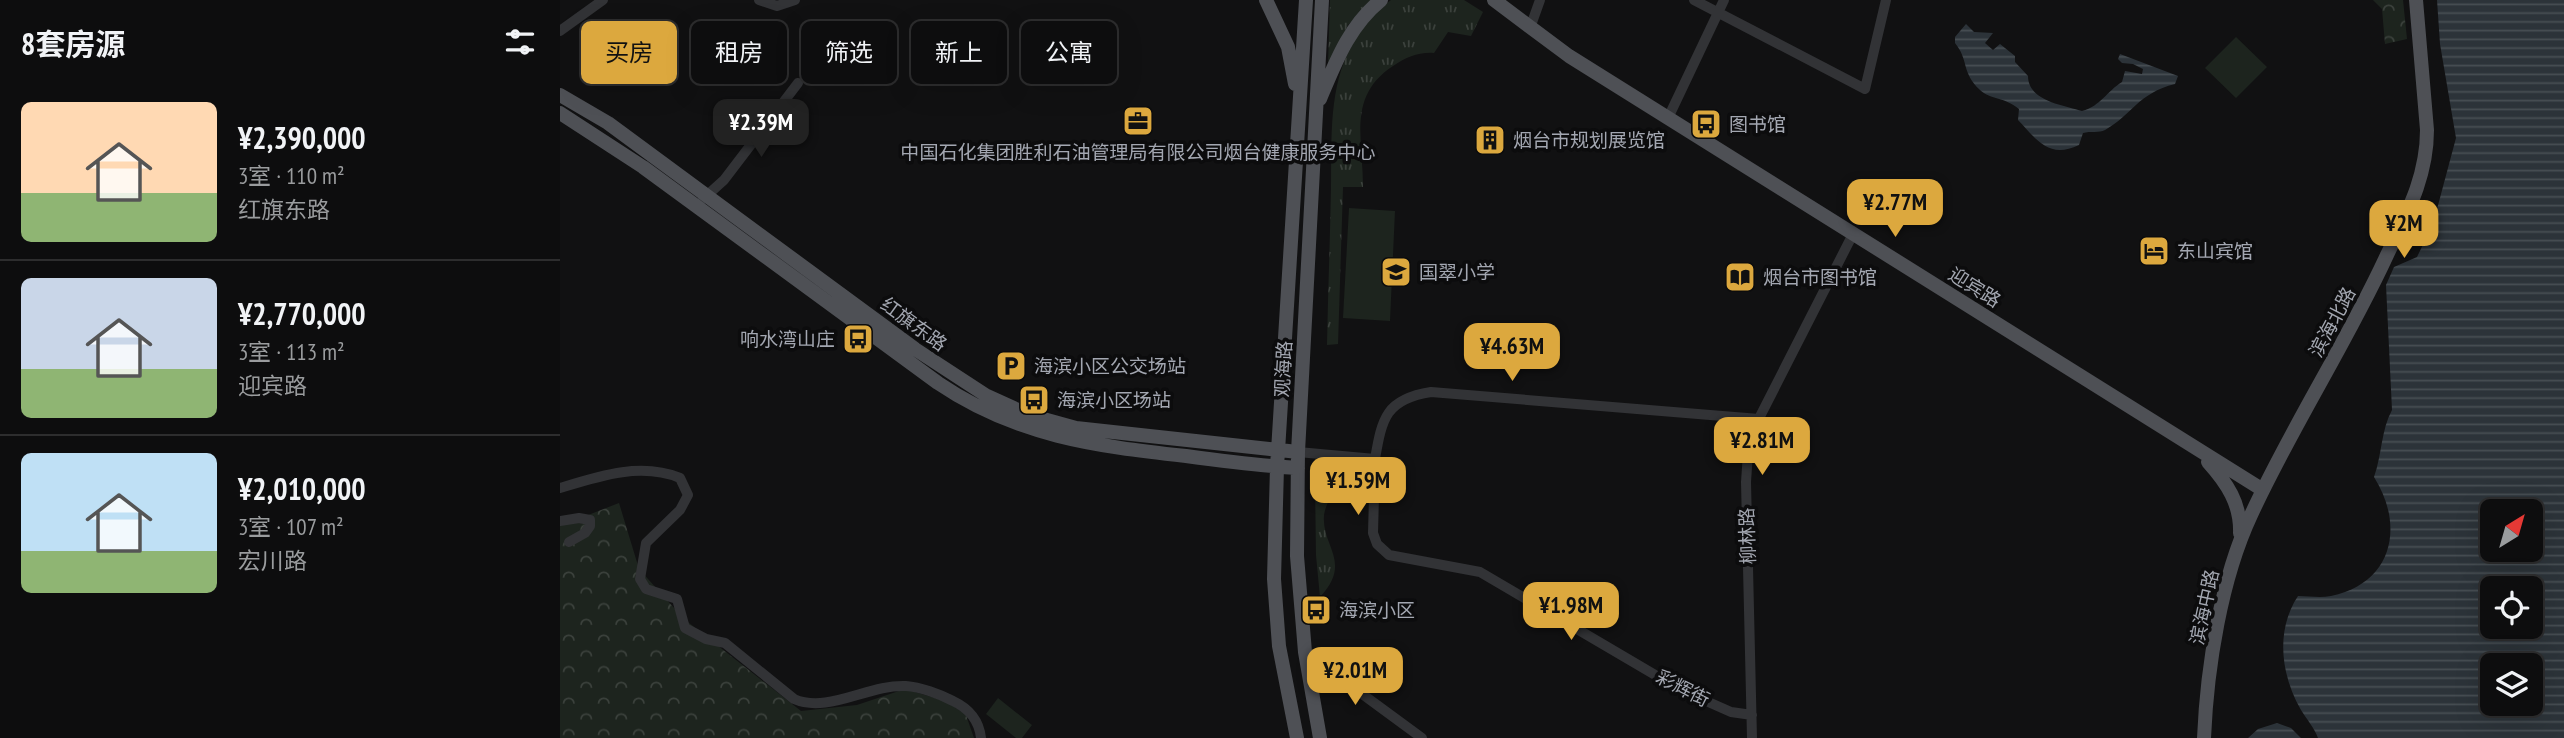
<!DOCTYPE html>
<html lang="zh">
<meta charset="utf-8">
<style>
:root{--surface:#0d0d0e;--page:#1b1b1c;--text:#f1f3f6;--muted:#9a9c9e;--line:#2d2d2e;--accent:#dca83e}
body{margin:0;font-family:"PT Sans Narrow","Noto Sans SC",sans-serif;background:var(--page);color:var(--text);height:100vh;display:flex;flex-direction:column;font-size:26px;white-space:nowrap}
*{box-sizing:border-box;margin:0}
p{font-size:23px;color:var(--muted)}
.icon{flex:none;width:38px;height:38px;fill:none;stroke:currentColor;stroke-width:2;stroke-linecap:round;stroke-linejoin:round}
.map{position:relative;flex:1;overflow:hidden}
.details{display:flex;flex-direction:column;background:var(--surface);width:560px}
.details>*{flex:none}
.guide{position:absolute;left:21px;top:21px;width:665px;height:63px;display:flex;gap:14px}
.needle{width:46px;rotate:37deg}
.tools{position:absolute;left:1920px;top:499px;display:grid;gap:14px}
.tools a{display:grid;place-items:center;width:63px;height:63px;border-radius:10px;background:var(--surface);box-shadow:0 7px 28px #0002,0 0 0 2px var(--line);font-size:35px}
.price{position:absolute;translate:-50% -60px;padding:0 16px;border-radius:14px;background:var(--accent);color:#111;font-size:23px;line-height:46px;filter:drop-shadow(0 2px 4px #0008)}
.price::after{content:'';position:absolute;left:50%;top:42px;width:21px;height:16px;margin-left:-10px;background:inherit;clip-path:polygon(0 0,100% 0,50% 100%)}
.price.active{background:#222;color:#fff}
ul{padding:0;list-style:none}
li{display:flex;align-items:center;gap:21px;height:175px;padding:0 21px}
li+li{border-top:2px solid var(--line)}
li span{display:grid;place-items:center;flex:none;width:196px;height:140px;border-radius:10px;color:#555}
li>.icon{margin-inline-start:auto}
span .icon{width:84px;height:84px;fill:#fffc;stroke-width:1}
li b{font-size:30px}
h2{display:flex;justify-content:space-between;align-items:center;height:84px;padding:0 21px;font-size:30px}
.chip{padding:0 24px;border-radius:10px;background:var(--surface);box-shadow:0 7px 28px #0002,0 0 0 2px var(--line);font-size:24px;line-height:63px}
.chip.active{background:var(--accent);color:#111}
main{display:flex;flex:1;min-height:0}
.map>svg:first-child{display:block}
.grass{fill:url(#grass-tufts)}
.forest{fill:url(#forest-crowns)}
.garden{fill:#1d241e}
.water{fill:url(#water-rules);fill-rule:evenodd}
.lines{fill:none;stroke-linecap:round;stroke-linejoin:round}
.minor{stroke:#323336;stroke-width:10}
.major{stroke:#4e5055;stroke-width:14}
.labels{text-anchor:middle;stroke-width:7;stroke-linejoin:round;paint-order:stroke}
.poi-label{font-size:19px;fill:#a3a7b1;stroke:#0c0c0d;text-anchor:start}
.street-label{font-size:19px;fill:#a3a7b1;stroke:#0c0c0d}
</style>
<main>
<section class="details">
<h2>8套房源<svg class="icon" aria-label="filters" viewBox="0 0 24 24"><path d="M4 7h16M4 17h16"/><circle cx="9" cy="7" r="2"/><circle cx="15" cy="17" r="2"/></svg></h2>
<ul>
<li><span style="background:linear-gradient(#ffd9b3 65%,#8fb573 0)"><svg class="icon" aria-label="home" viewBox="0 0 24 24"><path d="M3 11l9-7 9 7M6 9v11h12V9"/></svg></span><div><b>¥2,390,000</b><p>3室 · 110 m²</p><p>红旗东路</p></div></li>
<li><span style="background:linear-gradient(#c9d6e8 65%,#8fb573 0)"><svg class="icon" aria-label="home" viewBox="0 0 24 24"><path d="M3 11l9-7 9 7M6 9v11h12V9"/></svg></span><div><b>¥2,770,000</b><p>3室 · 113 m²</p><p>迎宾路</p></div></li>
<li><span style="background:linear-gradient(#bfe0f5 70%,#8fb573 0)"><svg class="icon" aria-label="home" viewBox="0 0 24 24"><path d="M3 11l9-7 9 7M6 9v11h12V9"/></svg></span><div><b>¥2,010,000</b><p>3室 · 107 m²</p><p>宏川路</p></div></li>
</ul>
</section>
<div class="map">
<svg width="2004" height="738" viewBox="0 0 2004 738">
<defs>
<pattern id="grass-tufts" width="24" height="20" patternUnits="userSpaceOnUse" patternTransform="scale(1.75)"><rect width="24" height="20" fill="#1d241e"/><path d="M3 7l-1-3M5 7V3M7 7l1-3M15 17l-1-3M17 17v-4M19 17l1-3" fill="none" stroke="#3b413c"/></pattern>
<pattern id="forest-crowns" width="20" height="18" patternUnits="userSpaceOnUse" patternTransform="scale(1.75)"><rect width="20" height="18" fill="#1d241e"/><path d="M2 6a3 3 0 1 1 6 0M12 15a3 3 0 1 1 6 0" fill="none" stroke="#3b413c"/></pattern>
<pattern id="water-rules" width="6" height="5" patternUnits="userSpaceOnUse" patternTransform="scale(1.75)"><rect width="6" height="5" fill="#2c3339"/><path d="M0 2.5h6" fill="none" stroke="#474e53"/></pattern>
</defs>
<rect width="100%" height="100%" fill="#111112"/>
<!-- grass -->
<path class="grass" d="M770 0H815L788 25 768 66Z
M831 0H904L923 12 911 36 888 32 874 53C858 52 847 57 833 66 787 96 803 139 803 187H783L778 344 767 345C768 293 770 241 771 189 772 148 768 94 788 53 798 31 811 14 831 0Z
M765 470H783C780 487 766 499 764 515 761 546 793 562 760 597L756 555 755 478Z"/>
<!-- forest -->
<path class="forest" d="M1813 0H1843L1847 39 1825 44 1822 9Z
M59 503 79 569 124 619 241 711 297 705 345 689 388 702 406 715 414 738H0V526Z"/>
<!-- garden -->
<path class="garden" d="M1676 37 1707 67 1676 98 1645 68Z
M789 208 835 211 830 321 783 318Z
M438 698 472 725 462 738H456L426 714Z"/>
<!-- water -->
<path class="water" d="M1877 0H2004V738H1758C1754 727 1747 720 1741 710 1721 675 1715 631 1738 596 1748 596 1760 598 1771 596 1833 583 1845 526 1814 477 1822 455 1821 430 1832 410L1826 285 1834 267 1857 257 1873 224 1896 138 1880 44ZM1970 511V550H1932V511ZM1970 588V626H1932V588ZM1970 665V704H1932V665Z
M1406 24 1414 32 1433 33 1425 43 1433 50 1440 44 1455 56V62L1468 76C1468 101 1503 105 1522 111 1541 106 1547 91 1562 82L1565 71 1582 74 1583 69 1573 64 1562 63 1558 59 1560 54 1618 76 1615 84C1578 93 1572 115 1545 130 1539 133 1530 131 1523 133L1519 145C1489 159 1478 141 1458 120L1459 109C1445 97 1431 100 1420 90 1401 72 1409 60 1395 43V37Z
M1717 723 1731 728 1741 738H1688L1698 729Z"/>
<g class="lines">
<!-- minor -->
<path class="minor" d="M199 0 217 6 235 0
M1134 0 1305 89 1326 0
M970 28 980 0
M0 31 43 0
M1108 118 1164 0
M143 199 164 180 238 83
M738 452 815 459C822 418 826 399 871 392L1199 419
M815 459 813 533 817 544 829 555 920 572 1119 689 1171 712 1192 715
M0 488C39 476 81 462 120 478L128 495 120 510 86 543 80 579 86 589 117 599 125 628 146 639 165 643 234 699C268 714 309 684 346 686 360 687 380 694 393 701 408 708 419 720 421 738
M0 521 19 518 30 520V526L25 533 9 542
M745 652 862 738
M1192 738 1186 482 1189 438 1293 234"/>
<!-- major -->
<path class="major" d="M706 0 728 47 735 84
M934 0 1009 56 1703 490
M0 95 48 123 355 349 427 396 469 415 516 428 738 452
M760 99C776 61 789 26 821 0
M0 113 83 167 378 383C456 436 535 446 626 456 663 461 701 466 738 468
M1648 462C1667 483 1681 504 1680 533
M737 738 719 646 714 579 717 467 746 0
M760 738 745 652 737 556 738 452 762 0
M1644 738C1647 667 1661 579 1691 515 1732 426 1786 344 1827 255 1847 213 1867 177 1867 130L1856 0"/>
</g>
<!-- icons -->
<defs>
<g id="office-square" transform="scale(1.575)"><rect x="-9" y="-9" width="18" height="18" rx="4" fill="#dca83e" stroke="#0c0c0d"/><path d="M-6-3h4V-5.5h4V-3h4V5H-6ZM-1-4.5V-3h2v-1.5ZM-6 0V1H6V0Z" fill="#111"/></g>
<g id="bus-square" transform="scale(1.575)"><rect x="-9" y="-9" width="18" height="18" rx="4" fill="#dca83e" stroke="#0c0c0d"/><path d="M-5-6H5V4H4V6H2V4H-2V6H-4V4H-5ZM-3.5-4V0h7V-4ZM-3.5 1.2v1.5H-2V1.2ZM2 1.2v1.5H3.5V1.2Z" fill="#111"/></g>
<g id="building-square" transform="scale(1.575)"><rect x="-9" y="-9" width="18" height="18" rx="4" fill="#dca83e" stroke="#0c0c0d"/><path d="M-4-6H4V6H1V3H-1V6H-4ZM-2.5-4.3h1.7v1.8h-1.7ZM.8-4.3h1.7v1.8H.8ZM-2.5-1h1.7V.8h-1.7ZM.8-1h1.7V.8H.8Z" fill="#111"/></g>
<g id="hotel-square" transform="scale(1.575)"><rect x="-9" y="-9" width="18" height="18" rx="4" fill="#dca83e" stroke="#0c0c0d"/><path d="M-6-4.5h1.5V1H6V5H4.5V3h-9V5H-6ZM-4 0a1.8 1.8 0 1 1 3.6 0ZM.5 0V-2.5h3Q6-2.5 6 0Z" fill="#111"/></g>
<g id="school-square" transform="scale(1.575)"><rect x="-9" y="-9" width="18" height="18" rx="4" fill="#dca83e" stroke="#0c0c0d"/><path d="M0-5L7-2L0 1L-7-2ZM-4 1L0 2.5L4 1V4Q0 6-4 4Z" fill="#111"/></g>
<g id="library-square" transform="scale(1.575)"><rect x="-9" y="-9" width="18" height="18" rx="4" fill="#dca83e" stroke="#0c0c0d"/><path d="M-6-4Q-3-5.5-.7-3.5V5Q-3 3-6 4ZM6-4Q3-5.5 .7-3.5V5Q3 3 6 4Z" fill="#111"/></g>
<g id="parking-square" transform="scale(1.575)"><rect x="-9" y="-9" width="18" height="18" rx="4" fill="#dca83e" stroke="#0c0c0d"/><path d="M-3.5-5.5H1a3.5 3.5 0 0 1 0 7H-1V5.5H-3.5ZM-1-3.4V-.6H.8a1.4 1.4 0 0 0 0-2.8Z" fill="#111"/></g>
</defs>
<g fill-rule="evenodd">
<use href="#office-square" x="578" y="121"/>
<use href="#bus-square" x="1146" y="124"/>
<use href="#building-square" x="930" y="140"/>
<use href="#hotel-square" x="1594" y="251"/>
<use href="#school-square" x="836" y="272"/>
<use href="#library-square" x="1180" y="277"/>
<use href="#bus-square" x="298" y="339"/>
<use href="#parking-square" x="451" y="366"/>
<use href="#bus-square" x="474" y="400"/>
<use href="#bus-square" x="756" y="610"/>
</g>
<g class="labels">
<!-- poi labels -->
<g class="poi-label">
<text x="1169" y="131">图书馆</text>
<text x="953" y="147">烟台市规划展览馆</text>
<text x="578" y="159" text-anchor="middle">中国石化集团胜利石油管理局有限公司烟台健康服务中心</text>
<text x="1617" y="258">东山宾馆</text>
<text x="859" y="279">国翠小学</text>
<text x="1203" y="284">烟台市图书馆</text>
<text x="275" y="346" text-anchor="end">响水湾山庄</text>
<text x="474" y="373">海滨小区公交场站</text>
<text x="497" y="407">海滨小区场站</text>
<text x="779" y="617">海滨小区</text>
</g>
<!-- street labels -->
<g class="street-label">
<text transform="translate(1415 287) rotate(32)" y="7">迎宾路</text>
<text transform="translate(1772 322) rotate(-62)" y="7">滨海北路</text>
<text transform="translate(354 324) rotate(36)" y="7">红旗东路</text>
<text transform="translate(723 369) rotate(-87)" y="7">观海路</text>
<text transform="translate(1187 536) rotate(-92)" y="7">柳林路</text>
<text transform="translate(1644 607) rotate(-78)" y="7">滨海中路</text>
<text transform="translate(1123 688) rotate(27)" y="7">彩辉街</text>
</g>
</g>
</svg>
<div class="tools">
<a><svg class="needle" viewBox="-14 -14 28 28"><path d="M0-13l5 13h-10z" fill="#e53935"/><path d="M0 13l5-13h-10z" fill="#9a9c9e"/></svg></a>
<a><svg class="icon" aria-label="locate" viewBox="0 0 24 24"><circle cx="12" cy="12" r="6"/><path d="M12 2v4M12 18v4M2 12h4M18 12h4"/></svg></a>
<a><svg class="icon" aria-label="layers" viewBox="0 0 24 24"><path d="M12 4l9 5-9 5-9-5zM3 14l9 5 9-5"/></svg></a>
</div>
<b class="price active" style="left:201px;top:159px">¥2.39M</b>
<b class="price" style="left:1335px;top:239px">¥2.77M</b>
<b class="price" style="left:1844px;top:260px">¥2M</b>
<b class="price" style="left:952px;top:383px">¥4.63M</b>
<b class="price" style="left:1202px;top:477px">¥2.81M</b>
<b class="price" style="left:798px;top:517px">¥1.59M</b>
<b class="price" style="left:1011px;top:642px">¥1.98M</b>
<b class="price" style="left:795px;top:707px">¥2.01M</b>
<div class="guide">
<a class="chip active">买房</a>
<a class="chip">租房</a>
<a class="chip">筛选</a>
<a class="chip">新上</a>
<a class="chip">公寓</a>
</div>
</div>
</main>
